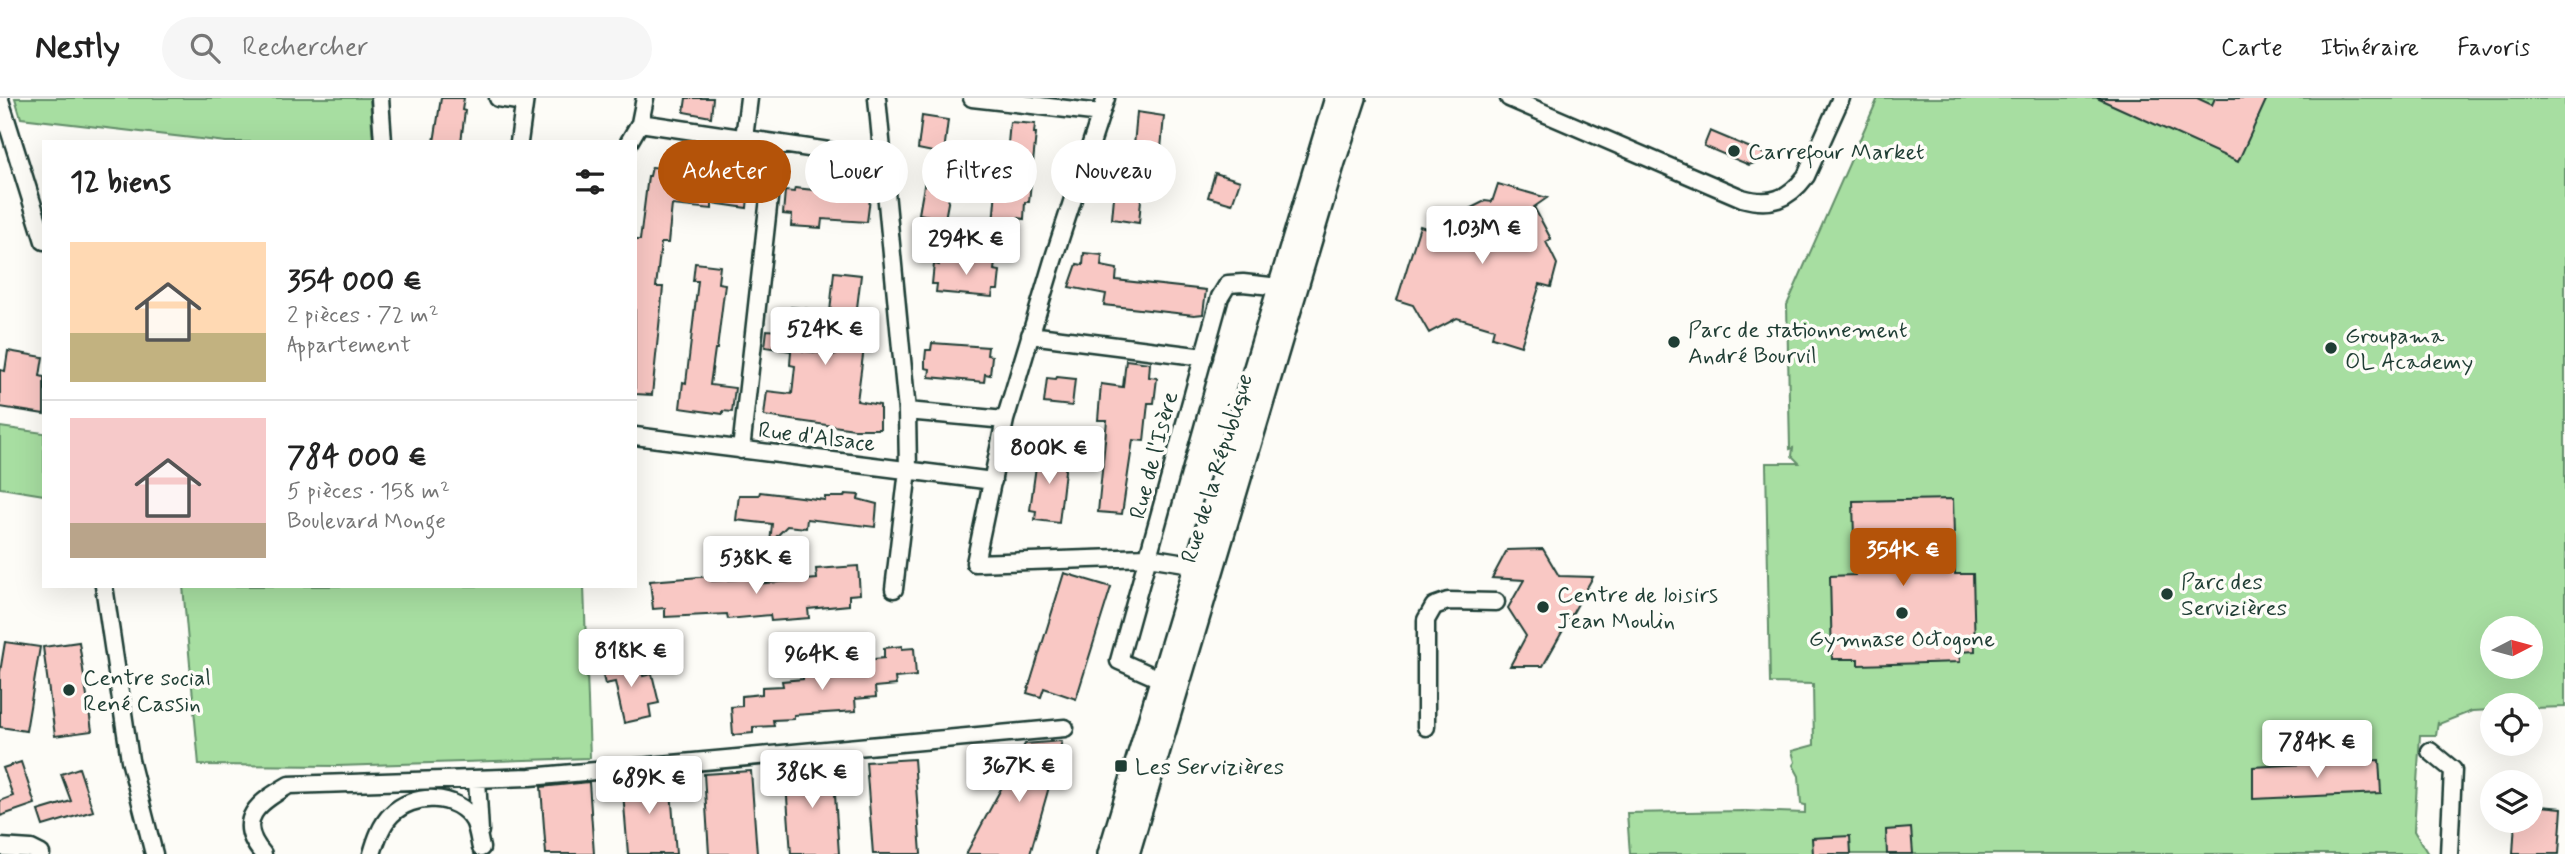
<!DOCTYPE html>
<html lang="fr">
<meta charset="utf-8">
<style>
:root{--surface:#fff;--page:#f6f6f6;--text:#222;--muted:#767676;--line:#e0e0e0;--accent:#b45309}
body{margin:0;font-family:Mynerve,sans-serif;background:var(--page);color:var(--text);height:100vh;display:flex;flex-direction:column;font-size:26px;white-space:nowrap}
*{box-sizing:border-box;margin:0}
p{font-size:23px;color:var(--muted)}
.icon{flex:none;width:38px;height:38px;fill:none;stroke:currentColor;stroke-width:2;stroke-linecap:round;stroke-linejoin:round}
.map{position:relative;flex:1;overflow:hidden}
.drawer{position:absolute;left:42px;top:42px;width:595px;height:448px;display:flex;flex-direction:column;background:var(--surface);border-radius:0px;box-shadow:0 7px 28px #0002}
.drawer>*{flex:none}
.guide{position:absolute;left:658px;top:42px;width:665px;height:63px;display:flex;gap:14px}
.needle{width:46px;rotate:84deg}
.tools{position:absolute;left:2480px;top:518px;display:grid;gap:14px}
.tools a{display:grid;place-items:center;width:63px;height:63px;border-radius:50%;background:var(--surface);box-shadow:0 7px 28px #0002;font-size:35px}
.price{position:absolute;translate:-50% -60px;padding:0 16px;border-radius:7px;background:#fff;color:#222;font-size:23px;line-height:46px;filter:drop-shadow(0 2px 4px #0008)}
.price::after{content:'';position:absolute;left:50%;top:42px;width:21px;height:16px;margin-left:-10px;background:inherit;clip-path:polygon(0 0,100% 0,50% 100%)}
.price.selected{background:var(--accent);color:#fff}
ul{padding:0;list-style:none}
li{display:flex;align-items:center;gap:21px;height:175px;padding:0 28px}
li+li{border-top:2px solid var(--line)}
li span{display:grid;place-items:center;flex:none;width:196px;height:140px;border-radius:0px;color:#555}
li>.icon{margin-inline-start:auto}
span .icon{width:84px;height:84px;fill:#fffc;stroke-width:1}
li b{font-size:30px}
h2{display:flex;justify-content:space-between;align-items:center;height:84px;padding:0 28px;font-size:30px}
.chip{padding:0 24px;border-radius:32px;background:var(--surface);box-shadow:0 7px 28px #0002;font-size:24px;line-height:63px}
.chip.selected{background:var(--accent);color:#fff}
header{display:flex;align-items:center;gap:42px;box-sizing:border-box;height:98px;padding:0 35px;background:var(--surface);border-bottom:2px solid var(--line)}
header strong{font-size:33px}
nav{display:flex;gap:38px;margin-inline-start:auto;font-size:24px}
.search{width:490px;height:63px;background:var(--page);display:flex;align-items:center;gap:18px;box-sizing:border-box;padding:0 24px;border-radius:38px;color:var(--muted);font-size:26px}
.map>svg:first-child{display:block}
.green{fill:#a7dea1;stroke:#638e6a;stroke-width:2;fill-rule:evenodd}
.building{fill:#f9c8c4;stroke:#1f3d34;stroke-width:2}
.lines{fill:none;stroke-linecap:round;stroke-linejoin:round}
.street-casing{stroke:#1f3d34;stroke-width:21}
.secondary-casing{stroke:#1f3d34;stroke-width:26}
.street{stroke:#fdfcf7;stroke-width:16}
.secondary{stroke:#fdfcf7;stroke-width:21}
.poi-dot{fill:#1f3d34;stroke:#fdfcf7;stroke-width:2.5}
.labels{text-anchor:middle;stroke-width:7;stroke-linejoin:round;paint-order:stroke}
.poi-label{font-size:23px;fill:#1f3d34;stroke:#fdfcf7;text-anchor:start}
.street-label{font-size:23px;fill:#1f3d34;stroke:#fdfcf7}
</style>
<header>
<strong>Nestly</strong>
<div class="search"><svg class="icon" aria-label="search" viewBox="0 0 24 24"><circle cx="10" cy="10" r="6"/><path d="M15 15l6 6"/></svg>Rechercher</div>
<nav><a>Carte</a><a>Itinéraire</a><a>Favoris</a></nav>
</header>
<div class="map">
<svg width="2565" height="756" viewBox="0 0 2565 756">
<rect width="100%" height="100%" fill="#fdfcf7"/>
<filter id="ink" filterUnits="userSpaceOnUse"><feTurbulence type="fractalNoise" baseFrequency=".0143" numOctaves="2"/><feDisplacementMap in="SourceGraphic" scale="14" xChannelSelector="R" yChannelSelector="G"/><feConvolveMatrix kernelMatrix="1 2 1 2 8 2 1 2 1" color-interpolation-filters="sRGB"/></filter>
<g filter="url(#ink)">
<!-- green -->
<path class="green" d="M15 0H370L373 44H226L21 20Z
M1878 0H2565V609L2531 610 2530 607H2492V612L2472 613 2439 626 2438 623 2436 637H2420L2414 733 2428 756H1630L1627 715 1744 713 1805 715V707L1801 706 1799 678 1793 667 1795 664 1792 653 1814 647 1813 586 1770 585 1766 365H1799L1792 358 1793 350 1790 351 1787 207ZM2492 530H2530V569H2492Z
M0 329 44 335V397L0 390Z
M183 488H584L590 660 337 668 199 667Z"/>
<!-- building -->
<path class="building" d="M441 0H464L462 12 465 13 461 44H434Z
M686 0H713L711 19 684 14Z
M2097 0H2197L2212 7 2215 0H2267L2238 64Z
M1137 14 1164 18 1161 51 1134 48Z
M922 18 948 22 944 54 951 55 948 77 953 78 945 121 919 116 925 82 930 83 933 54 918 51Z
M1010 24 1035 26 1034 35H1036L1029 104H1025L1024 121 1018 120 1017 129 993 127 998 67H1006Z
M1710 33 1772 59 1749 67 1704 48Z
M652 69 716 76V72L750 76 747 110 712 105V111L672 107 668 145H661L656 189H663L652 297 635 296V142H640L648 78H650Z
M1215 75 1240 83 1232 106 1208 99Z
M1498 86 1547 100 1534 109 1551 141 1546 144 1557 166 1551 189 1540 186 1521 248 1492 239 1494 231 1457 220 1429 235 1413 207 1397 202 1420 128 1439 134 1441 125 1485 103 1492 104Z
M1115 88 1142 90 1139 125 1112 121Z
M795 90 861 97V100L870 101 867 124 822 121 821 130 791 128 792 117 783 116 785 93 794 94Z
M1084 155 1102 157 1101 168 1117 171 1116 182 1206 192 1203 216 1194 217 1104 207 1106 196 1069 189 1077 166 1083 167Z
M940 159 995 165 994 172 1000 173 998 192H993L992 199 936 194 937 186H932L934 166 939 167Z
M695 165 720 168 718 185 725 186 717 251H715L710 287 735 290 732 314 723 313V316L680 310 683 284 686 285 698 183H693Z
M834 174 861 177 855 226 867 227 857 303 880 307V331H854L764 318 767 293 792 296 795 268 790 267 791 253 765 249 767 232 778 233 780 217 790 218 791 209 808 211 803 253 836 257 840 225 829 224Z
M932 245 988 249 987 257 992 258 990 277 985 276 984 284 929 279 930 271 925 270V262L926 252H931Z
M8 253 43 259 40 278 44 279V316L0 309V272L5 273Z
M1126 262 1150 265 1149 279 1157 280 1154 305H1148L1144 343 1133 342 1122 416 1098 414 1107 322H1098L1101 286 1123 289Z
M1057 279 1075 281 1072 308 1044 305 1047 280 1056 281Z
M1042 352 1067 355 1059 425 1035 422 1036 413 1030 412 1037 361H1042Z
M760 394 825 402V399H844L845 396 859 397 858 401 877 406 875 429 807 421 806 430 787 428 770 445 772 426 736 422 739 397H759Z
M1953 401 1955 476H1973L1975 553 1959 554 1960 564 1858 567V561H1832L1830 478 1855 477 1853 403Z
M1543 451 1559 478 1593 479 1543 568H1510L1526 538 1508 510 1524 482 1492 480 1507 452Z
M858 468 860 496 849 497V507L808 511 809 520 771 523 770 517 728 521 727 516 665 519V510L653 511 650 483 712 478V483L755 480V486L817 481 816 471Z
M1064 475 1111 489 1076 601 1044 590 1041 599 1027 595Z
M5 544 40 549 26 633 0 629V574Z
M79 544 92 633 55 638 43 549Z
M902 548V551L914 550 916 578 895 580 896 587 875 589 876 599 855 601 856 613 794 617V621L773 622 774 628 753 629V635L733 637 731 609 742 608V598L762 596V589L783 588 782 583 803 581V578L865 571V562L884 560V550Z
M628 560 631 572 641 570 643 578 652 576 659 605 649 607 651 619 624 625 615 584 605 586 600 566Z
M1062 643 1030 756H966L1025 646Z
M914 661 921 756H873L866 664Z
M2379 662 2381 695 2253 701V669Z
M21 664 35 706 0 718V703L13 698 3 670Z
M833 667 839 756H791L785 671Z
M79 670 93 713 43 728 38 713 71 703 61 676Z
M751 673 757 756H709L704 676Z
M670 679 676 756H628L622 682Z
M589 684 594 756H546L541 689Z
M2530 707 2562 710 2559 756H2513L2515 723H2530Z
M1911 730 1913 756H1887L1886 732Z
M1850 738 1851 756H1813L1812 740Z"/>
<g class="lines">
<!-- street casing -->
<g class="street-casing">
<path id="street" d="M380 0 383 44
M498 0 524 4
M877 0 907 313 908 372 894 491
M972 0 1101 15
M1106 0 1055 156 1005 322 975 465 1148 459 1204 468
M1509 0 1742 100C1770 108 1788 102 1806 78L1841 0
M0 2 44 143
M640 25 883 61
M744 40 749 0
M519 44 525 0
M629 44 640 25 645 0
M1030 237 1204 259
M907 313 1005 322
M635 338 993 383
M741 352 775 46
M104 488 130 662 154 756
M1162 582 1119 563 1220 199 1228 186 1243 185 1290 190
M1426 629V522L1434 508 1448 503 1496 504
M2430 653 2453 672 2449 756
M477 681 480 733
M0 749 31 751 41 756
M263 756C233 721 260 704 289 687L530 679 1065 630
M372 756C376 742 381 727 391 717 413 694 457 695 474 723 478 731 479 742 481 750"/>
</g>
<!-- secondary casing -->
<g class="secondary-casing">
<path id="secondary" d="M1109 756 1336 0
M1128 756 1334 64 1355 0"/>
</g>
<!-- street -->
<use href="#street" class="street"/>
<!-- secondary -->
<use href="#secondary" class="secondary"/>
</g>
</g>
<!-- markers -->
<g class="poi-dot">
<circle cx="1734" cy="53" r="7"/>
<circle cx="1674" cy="244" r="7"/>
<circle cx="2331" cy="250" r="7"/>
<circle cx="2167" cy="496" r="7"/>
<circle cx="1543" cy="509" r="7"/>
<circle cx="1902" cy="515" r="7"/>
<circle cx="69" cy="592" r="7"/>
<rect x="1114" y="661" width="14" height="14" rx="3.5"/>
</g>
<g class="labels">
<!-- poi labels -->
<g class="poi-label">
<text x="1748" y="61">Carrefour Market</text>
<text x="1688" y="239">Parc de stationnement<tspan x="1688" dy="26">André Bourvil</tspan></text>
<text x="2345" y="245">Groupama<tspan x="2345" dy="26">OL Academy</tspan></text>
<text x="2181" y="491">Parc des<tspan x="2181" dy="26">Servizières</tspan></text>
<text x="1557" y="504">Centre de loisirs<tspan x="1557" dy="26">Jean Moulin</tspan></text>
<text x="1902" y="548" text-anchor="middle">Gymnase Octogone</text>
<text x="83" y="587">Centre social<tspan x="83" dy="26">René Cassin</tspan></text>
<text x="1135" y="676">Les Servizières</text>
</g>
<!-- street labels -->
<g class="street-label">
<text transform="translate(817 338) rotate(7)" y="8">Rue d'Alsace</text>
<text transform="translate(1153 357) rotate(-75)" y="8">Rue de l'Isère</text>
<text transform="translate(1216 370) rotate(-73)" y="8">Rue de la République</text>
</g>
</g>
</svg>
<div class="tools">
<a><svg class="needle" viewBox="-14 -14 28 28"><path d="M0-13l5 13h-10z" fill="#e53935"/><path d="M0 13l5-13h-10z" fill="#767676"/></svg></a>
<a><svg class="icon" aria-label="locate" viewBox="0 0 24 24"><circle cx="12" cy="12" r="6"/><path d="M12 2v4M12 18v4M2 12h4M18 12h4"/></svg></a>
<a><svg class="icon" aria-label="layers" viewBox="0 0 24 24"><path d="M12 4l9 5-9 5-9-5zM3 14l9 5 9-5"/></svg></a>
</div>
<b class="price" style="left:1482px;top:168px">1.03M €</b>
<b class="price" style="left:966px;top:179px">294K €</b>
<b class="price" style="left:825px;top:269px">524K €</b>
<b class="price" style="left:1049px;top:388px">800K €</b>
<b class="price selected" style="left:1903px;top:490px">354K €</b>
<b class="price" style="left:756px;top:498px">538K €</b>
<b class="price" style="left:631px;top:591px">818K €</b>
<b class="price" style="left:822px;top:594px">964K €</b>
<b class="price" style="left:2317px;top:682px">784K €</b>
<b class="price" style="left:1019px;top:706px">367K €</b>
<b class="price" style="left:812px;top:712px">386K €</b>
<b class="price" style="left:649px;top:718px">689K €</b>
<div class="guide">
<a class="chip selected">Acheter</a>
<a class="chip">Louer</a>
<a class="chip">Filtres</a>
<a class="chip">Nouveau</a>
</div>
<section class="drawer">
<h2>12 biens<svg class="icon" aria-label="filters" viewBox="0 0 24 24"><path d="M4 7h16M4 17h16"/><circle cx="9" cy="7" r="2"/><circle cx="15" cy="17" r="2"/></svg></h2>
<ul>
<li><span style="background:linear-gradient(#ffd9b3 65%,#c2b280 0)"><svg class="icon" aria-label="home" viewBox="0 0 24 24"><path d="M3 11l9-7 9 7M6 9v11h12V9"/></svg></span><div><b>354 000 €</b><p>2 pièces · 72 m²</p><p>Appartement</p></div></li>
<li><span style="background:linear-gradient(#f6c9c9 75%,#b9a48a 0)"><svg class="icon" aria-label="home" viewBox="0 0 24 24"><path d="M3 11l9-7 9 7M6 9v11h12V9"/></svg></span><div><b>784 000 €</b><p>5 pièces · 158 m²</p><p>Boulevard Monge</p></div></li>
</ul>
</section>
</div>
